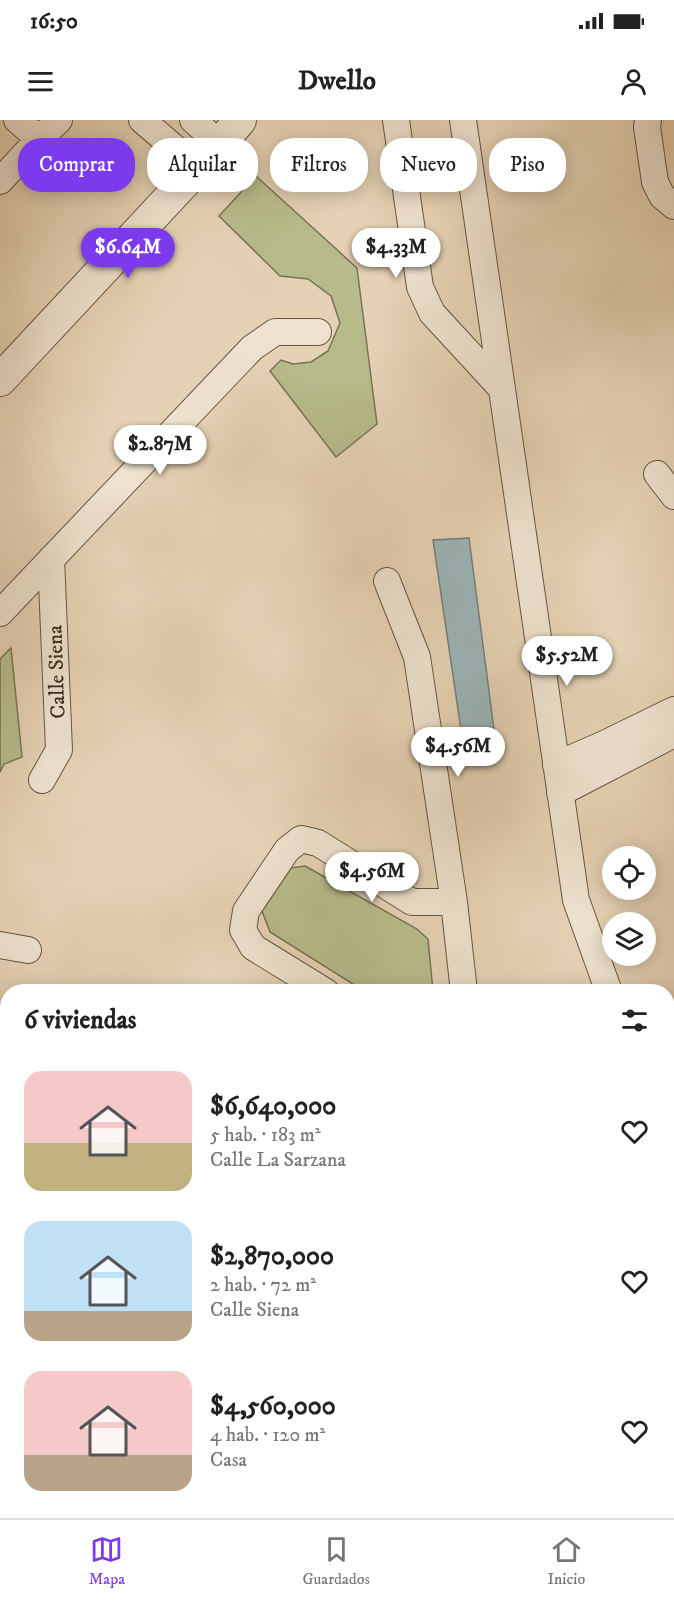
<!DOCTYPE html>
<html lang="es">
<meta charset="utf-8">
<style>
:root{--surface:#fff;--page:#f6f6f6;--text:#222;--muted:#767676;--line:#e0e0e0;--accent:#7c3aed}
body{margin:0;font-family:"IM FELL DW Pica",serif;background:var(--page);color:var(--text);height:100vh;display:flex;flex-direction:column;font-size:22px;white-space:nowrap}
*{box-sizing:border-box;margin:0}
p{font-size:20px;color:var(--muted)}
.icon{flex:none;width:33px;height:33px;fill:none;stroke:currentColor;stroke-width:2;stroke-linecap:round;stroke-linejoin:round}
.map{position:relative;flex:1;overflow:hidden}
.side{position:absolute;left:0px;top:864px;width:675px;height:534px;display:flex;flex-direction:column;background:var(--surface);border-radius:24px 24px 0 0;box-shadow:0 3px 15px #0003}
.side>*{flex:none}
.hud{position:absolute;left:18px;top:18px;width:639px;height:54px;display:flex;gap:12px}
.fabs{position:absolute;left:602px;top:726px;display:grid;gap:12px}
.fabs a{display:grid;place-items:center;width:54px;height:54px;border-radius:50%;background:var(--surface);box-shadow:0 3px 15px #0003;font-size:30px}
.price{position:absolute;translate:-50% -51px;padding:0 14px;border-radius:21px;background:#fff;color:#222;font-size:20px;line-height:39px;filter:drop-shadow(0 2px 3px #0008)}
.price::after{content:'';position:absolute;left:50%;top:36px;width:18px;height:14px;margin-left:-9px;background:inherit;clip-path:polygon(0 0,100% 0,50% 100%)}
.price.on{background:var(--accent);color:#fff}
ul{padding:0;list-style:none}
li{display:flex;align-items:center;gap:18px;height:150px;padding:0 24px}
li span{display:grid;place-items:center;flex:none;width:168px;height:120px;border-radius:18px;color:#555}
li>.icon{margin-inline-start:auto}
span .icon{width:72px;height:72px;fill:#fffc;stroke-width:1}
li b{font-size:26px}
h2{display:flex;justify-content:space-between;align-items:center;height:72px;padding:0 24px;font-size:26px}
.chip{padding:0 21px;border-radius:24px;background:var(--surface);box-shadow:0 3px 15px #0003;font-size:21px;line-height:54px}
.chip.on{background:var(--accent);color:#fff}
.status{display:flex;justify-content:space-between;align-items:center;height:42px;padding:0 30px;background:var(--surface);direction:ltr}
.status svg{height:16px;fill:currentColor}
header{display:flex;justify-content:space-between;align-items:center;height:78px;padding:0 24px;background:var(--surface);font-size:27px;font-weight:700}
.dock{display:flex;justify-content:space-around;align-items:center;height:84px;border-top:2px solid var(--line);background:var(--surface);font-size:16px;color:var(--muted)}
.dock a{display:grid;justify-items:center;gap:3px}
.dock .on{color:var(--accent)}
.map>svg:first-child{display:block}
.green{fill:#b7bb8b;stroke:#797354;stroke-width:1.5}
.water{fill:#9bb5b9;stroke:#757e7b;stroke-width:1.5}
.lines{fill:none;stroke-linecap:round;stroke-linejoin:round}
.minor-casing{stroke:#665543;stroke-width:28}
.tertiary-casing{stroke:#665543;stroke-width:34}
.minor{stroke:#eee2ce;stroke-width:26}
.tertiary{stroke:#eee2ce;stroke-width:32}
.labels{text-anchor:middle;stroke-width:4.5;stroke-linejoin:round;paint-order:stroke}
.street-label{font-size:21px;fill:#3b2b1d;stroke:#eee2ce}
</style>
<div class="status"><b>16:50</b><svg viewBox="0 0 49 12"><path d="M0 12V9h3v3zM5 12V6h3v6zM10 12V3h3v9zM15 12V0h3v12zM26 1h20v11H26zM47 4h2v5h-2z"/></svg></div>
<header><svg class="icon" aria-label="menu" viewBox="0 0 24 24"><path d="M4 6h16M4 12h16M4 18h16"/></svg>Dwello<svg class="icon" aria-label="person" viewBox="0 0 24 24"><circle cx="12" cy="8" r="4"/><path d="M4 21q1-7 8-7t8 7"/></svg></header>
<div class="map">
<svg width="674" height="1398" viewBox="0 0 674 1398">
<rect width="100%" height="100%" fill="#e5d2b4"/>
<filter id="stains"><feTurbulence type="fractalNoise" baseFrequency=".00333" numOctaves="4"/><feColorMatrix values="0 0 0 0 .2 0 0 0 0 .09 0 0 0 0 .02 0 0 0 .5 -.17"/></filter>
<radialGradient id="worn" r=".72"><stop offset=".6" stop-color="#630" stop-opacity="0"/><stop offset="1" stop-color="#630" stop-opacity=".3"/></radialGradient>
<!-- green -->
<path class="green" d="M256 56 357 148 377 304 336 337 270 251 281 240 293 244 311 242 328 231 340 203 331 176 308 159 280 156 219 96Z
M11 528 22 637 4 644 0 652V539Z
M305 746 417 809 428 819 433 871H364L270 812 262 791 291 748Z"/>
<!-- water -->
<path class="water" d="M469 418 496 625 464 630 433 420Z"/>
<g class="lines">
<!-- minor casing -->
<g class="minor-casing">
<path id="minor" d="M17 0 39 19
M142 0 198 48
M193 0 220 24
M396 0 420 167 432 193 502 269
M463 0 576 780 609 872
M648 0 647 7 655 62 662 76 674 86
M0 61 39 19 59 0
M657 354 674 376
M387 461 417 537 454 782 464 872
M0 493 252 228 275 212H318
M556 645 602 625 674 590
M42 660 59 630 51 439
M560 673 674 614
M0 825 28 830
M326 872 253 827 243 810 246 791 287 730 301 719 318 723 412 782H454
M668 1229 674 1233
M244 1398 247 1390
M280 1398 283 1390
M382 1398 384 1390"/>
</g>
<!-- tertiary casing -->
<g class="tertiary-casing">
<path id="tertiary" d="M0 260 220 24 240 0
M0 1278 8 1283
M175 1390 186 1398"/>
</g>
<!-- minor -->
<use href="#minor" class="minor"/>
<!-- tertiary -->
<use href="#tertiary" class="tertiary"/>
</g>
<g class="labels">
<!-- street labels -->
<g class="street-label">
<text transform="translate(56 552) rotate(-92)" y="7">Calle Siena</text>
</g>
</g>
<rect width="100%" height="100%" filter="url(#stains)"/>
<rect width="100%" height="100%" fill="url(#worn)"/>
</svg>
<div class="fabs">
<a><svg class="icon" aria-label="locate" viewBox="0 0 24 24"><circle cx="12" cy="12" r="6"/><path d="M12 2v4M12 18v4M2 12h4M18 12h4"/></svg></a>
<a><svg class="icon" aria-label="layers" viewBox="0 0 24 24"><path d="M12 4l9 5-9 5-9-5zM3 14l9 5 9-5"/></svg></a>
</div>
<b class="price on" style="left:128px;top:159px">$6.64M</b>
<b class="price" style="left:396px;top:159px">$4.33M</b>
<b class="price" style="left:160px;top:356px">$2.87M</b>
<b class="price" style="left:567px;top:567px">$5.52M</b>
<b class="price" style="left:458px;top:658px">$4.56M</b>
<b class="price" style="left:372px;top:783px">$4.56M</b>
<div class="hud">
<a class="chip on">Comprar</a>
<a class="chip">Alquilar</a>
<a class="chip">Filtros</a>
<a class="chip">Nuevo</a>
<a class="chip">Piso</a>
</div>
<section class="side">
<h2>6 viviendas<svg class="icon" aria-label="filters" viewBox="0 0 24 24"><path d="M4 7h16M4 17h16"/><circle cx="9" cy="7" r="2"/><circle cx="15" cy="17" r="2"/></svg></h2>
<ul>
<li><span style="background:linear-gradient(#f6c9c9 60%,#c2b280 0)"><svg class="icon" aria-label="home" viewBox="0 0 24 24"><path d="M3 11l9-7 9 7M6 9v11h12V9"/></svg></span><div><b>$6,640,000</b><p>5 hab. · 183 m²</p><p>Calle La Sarzana</p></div><svg class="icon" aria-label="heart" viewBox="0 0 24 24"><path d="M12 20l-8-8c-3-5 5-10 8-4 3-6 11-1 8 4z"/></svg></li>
<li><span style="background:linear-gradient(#bfe0f5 75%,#b9a48a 0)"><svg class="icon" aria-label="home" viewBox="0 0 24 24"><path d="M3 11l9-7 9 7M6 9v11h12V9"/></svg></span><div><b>$2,870,000</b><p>2 hab. · 72 m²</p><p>Calle Siena</p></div><svg class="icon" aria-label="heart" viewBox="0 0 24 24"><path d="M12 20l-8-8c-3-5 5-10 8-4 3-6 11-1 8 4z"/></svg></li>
<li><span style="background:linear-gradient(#f6c9c9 70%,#b9a48a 0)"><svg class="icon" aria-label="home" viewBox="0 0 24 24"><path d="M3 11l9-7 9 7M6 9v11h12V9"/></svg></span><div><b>$4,560,000</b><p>4 hab. · 120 m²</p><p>Casa</p></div><svg class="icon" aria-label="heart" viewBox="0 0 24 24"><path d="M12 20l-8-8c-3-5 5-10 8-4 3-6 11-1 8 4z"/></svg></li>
</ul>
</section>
</div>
<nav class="dock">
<a class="on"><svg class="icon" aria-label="map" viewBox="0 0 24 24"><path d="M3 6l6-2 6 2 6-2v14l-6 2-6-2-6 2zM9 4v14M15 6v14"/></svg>Mapa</a>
<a><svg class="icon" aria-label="saved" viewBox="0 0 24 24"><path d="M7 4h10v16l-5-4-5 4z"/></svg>Guardados</a>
<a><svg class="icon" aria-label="home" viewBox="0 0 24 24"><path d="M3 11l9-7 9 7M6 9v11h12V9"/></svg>Inicio</a>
</nav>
